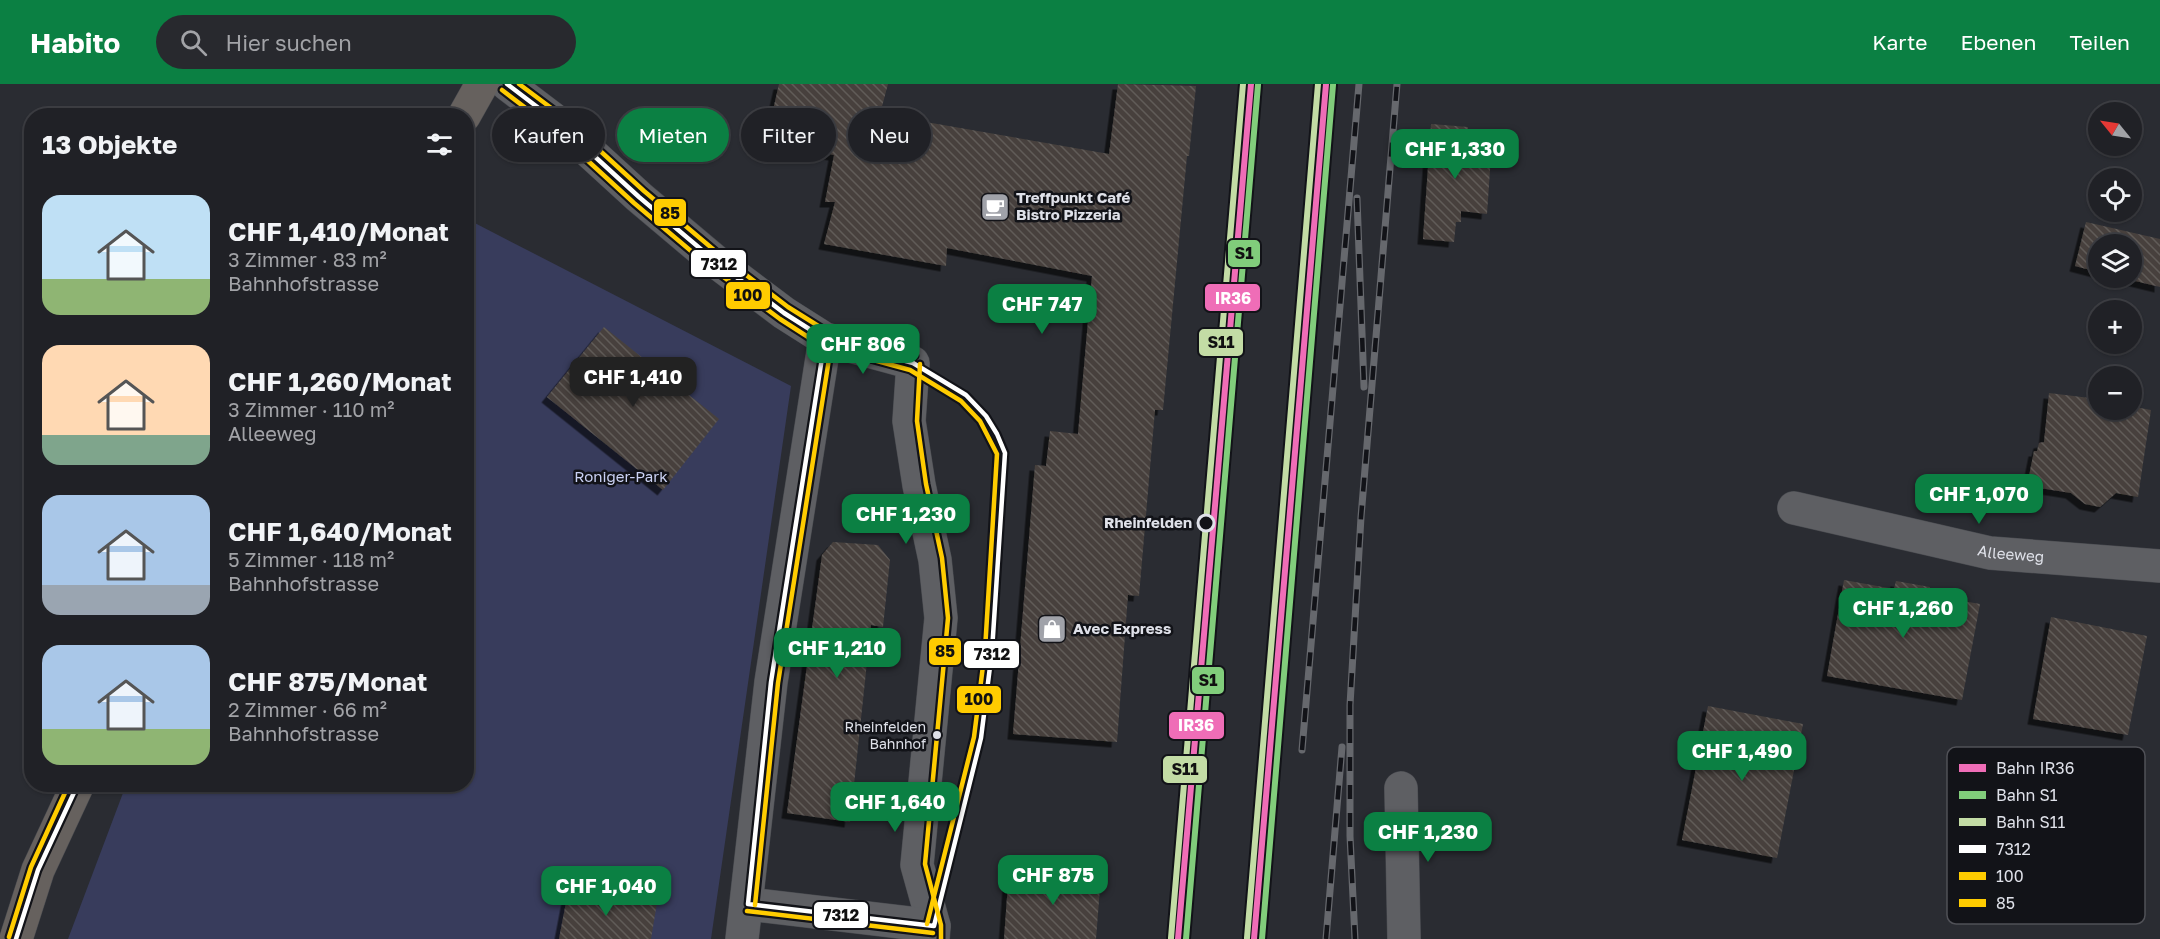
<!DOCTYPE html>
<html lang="de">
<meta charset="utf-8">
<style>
:root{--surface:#202126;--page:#28292e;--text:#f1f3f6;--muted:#a2a3a7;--line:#3d3e43;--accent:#0b8043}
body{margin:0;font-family:"Golos Text",sans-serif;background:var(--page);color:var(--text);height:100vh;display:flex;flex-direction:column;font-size:22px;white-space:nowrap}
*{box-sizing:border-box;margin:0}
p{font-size:20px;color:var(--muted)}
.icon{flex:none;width:33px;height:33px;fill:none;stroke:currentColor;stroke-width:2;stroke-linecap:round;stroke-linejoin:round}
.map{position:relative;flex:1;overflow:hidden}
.drawer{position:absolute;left:24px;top:24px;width:450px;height:684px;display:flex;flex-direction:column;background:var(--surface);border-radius:24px;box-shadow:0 2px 4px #0004,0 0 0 2px var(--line)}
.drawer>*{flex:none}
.top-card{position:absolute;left:492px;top:24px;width:570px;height:54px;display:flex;gap:12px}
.needle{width:39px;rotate:300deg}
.controls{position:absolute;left:2088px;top:18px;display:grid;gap:12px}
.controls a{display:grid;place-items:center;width:54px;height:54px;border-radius:50%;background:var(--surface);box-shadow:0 2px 4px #0004,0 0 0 2px var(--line);font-size:30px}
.price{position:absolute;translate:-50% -51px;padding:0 14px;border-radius:12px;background:var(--accent);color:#fff;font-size:20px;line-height:39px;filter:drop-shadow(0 2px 3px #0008)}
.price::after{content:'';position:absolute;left:50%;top:36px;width:18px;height:14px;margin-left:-9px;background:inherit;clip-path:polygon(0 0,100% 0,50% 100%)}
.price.current{background:#222;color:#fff}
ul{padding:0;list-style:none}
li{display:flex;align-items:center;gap:18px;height:150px;padding:0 18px}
li span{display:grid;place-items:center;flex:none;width:168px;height:120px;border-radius:18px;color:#555}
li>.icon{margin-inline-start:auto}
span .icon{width:72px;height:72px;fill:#fffc;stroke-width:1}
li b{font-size:26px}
h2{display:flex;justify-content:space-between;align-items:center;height:72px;padding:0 18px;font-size:26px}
.tag{padding:0 21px;border-radius:27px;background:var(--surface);box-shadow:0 2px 4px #0004,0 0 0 2px var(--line);font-size:21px;line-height:54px}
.tag.current{background:var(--accent);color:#fff}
header{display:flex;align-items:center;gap:36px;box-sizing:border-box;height:84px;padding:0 30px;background:var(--accent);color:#fff}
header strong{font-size:28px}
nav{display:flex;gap:33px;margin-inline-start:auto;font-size:21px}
.search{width:420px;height:54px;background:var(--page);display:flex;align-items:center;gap:15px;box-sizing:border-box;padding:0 21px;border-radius:33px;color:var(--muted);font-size:22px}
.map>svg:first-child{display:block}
.park{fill:#383c5c}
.building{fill:url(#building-back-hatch);filter:url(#shadow)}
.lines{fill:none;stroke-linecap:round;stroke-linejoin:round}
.street-casing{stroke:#484a4f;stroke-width:34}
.primary-casing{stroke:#484a4f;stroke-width:34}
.street{stroke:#5e5f63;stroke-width:33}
.primary{stroke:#66615e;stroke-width:33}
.rail-casing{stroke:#66686d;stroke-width:7}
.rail{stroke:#121318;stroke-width:4.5;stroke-dasharray:14;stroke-linecap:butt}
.bus-1-casing{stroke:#121318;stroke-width:9}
.bus-2-casing{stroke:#121318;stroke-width:9}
.bus-3-casing{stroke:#121318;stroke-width:9}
.bus-1{stroke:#fff;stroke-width:4.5}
.bus-2{stroke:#fc0;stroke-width:4.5}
.bus-3{stroke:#fc0;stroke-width:4.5}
.rail-1-casing{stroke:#121318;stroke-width:10}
.rail-2-casing{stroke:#121318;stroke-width:10}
.rail-3-casing{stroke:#121318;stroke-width:10}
.rail-1{stroke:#ef6db7;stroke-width:6}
.rail-2{stroke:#81cd7b;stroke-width:6}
.rail-3{stroke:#c3dca5;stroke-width:6}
.stop-dot{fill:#121318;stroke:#dfe1e9;stroke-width:3}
.bus-dot{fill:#dfe1e9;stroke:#121318;stroke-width:2}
.labels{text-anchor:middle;stroke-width:5;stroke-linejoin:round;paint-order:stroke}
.bus-label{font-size:14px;fill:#dfe1e9;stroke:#121318;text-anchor:end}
.poi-label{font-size:15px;font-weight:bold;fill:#dfe1e9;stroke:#121318;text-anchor:start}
.park-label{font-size:15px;fill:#cbd2f4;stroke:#121318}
.stop-label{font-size:15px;font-weight:bold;fill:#dfe1e9;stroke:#121318;text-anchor:end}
.street-label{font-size:15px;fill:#dfe1e9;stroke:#121318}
.key{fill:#121318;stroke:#505157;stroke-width:1.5}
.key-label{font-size:16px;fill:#dfe1e9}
.line-badge{stroke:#121318;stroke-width:2}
.badge-label{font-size:16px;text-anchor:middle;font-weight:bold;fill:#fff}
.pale-badge-label{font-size:16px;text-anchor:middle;font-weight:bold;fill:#111}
</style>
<header>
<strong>Habito</strong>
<div class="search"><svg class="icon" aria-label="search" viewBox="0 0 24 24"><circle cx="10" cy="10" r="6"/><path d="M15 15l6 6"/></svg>Hier suchen</div>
<nav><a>Karte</a><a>Ebenen</a><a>Teilen</a></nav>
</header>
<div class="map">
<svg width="2160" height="855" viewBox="0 0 2160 855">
<defs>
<pattern id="building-back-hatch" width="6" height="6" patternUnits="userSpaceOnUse" patternTransform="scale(1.5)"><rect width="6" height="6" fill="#47413d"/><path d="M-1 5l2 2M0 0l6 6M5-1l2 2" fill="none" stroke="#615c59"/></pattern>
<filter id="shadow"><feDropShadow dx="-5.5" dy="5.5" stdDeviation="0" flood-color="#0009"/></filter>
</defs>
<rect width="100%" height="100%" fill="#2a2c32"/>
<!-- park -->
<path class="park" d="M467 135 791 302 711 855H68L126 701 466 700Z"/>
<!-- building -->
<path class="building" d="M779 0H888L880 30 1109 70 1118 0 1196 2 1189 72H1187L1163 326H1155L1139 512 1128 511 1117 658 1013 650 1035 381 1046 382 1050 347 1078 350 1092 192 947 164 946 182 824 160 835 118H825L834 71 766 57Z
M1431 40 1468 43 1467 55 1492 57 1487 130 1461 127V138H1456L1454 158 1423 155Z
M2086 138 2160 155V203L2123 194H2132V160H2098V188L2075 182Z
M604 243 719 335 663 406 547 313Z
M2049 309 2098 315V326H2132V319H2136L2135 323 2151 326 2138 413 2116 409 2100 423 2085 420 2071 409 2027 402 2034 367H2037L2039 359 2044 358Z
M833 458 878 461 890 476 883 543 871 541 850 738 787 729 822 471Z
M1844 496 1894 505 1896 497 1930 503 1929 511 1980 520 1962 616 1827 592Z
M2051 533 2147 552 2128 651 2033 635Z
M1708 622 1803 640 1777 774 1682 756Z
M1018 784 1101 791 1096 855H1004L1008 800H1017Z
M569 803 657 819 651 855H559Z"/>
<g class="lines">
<!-- street casing -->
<g class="street-casing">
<g id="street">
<path d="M507 0 557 38 639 113 715 177 784 229 825 255 913 279 909 337 919 401 935 476 941 534 917 781 934 842 933 855"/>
<path id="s1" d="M1794 424 1990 469 2160 482"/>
<path d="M1401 704 1404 855"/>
<path d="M748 820 934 842"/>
<path d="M742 855 771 598 825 255"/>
</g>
</g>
<!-- primary casing -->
<g class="primary-casing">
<path id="primary" d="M464 32 482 0
M16 855 38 786 78 700"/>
</g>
<!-- street -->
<use href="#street" class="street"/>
<!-- primary -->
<use href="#primary" class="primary"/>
<!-- rail casing -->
<g class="rail-casing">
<path id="rail" d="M1357 114 1364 303
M1302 666 1359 0
M1326 855 1342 663
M1355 855 1350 752V621L1361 433 1397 0"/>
</g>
<!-- rail -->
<use href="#rail" class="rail"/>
<!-- bus-1 casing -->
<g class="bus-1-casing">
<path id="bus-1" d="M507 0 557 38 639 113 715 177 784 229 825 255 913 279 966 311 986 332 997 350 1005 369 992 567 981 654 934 842
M748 820 771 598 825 255
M748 820 934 842
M16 855 38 786 78 700"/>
</g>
<!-- bus-2 casing -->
<g class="bus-2-casing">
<path id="bus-2" d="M502 6 552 44 634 119 710 183 780 235 822 262 910 286 961 317 980 337 997 370 985 566 974 653 927 840
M755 821 778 599 832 256
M747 827 933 849"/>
</g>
<!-- bus-3 casing -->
<g class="bus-3-casing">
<path id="bus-3" d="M519 0 562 32 644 107 720 171 788 223 828 248 915 272
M920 280 917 337 926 400 942 474 948 534 925 780 941 841V855
M9 853 31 783 69 700"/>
</g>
<!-- bus-1 -->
<use href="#bus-1" class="bus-1"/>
<!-- bus-2 -->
<use href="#bus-2" class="bus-2"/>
<!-- bus-3 -->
<use href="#bus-3" class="bus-3"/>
<!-- rail-1 casing -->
<g class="rail-1-casing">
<path id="rail-1" d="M1178 855 1251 0
M1254 855 1326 0"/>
</g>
<!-- rail-2 casing -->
<g class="rail-2-casing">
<path id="rail-2" d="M1186 855 1258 1
M1262 855 1333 1"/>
</g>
<!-- rail-3 casing -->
<g class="rail-3-casing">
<path id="rail-3" d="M1171 854 1243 0
M1247 854 1318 0"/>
</g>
<!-- rail-1 -->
<use href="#rail-1" class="rail-1"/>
<!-- rail-2 -->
<use href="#rail-2" class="rail-2"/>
<!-- rail-3 -->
<use href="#rail-3" class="rail-3"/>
</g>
<!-- icons -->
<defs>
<g id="cafe-square" transform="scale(1.5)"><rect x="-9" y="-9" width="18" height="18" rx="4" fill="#a0a2a9" stroke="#121318"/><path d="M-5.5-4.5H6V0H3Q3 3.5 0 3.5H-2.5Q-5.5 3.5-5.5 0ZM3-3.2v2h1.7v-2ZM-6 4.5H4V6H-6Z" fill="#fff"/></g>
<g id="shop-square" transform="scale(1.5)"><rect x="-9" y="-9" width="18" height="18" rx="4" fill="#a0a2a9" stroke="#121318"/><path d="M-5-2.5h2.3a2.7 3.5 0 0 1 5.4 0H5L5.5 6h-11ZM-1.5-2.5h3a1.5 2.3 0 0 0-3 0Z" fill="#fff"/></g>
</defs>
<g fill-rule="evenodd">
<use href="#cafe-square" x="995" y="123"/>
<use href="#shop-square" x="1052" y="545"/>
</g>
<!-- markers -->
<circle class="stop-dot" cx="1206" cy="439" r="8"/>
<circle class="bus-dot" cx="937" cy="651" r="5"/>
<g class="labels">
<!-- bus labels -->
<g class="bus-label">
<text x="926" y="648">Rheinfelden<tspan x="926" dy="17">Bahnhof</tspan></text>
</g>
<!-- poi labels -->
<g class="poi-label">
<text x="1016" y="119">Treffpunkt Café<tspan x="1016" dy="17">Bistro Pizzeria</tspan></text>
<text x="1073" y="550">Avec Express</text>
</g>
<!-- park labels -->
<g class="park-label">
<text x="621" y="398">Roniger-Park</text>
</g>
<!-- stop labels -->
<g class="stop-label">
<text x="1192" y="444">Rheinfelden</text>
</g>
<!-- street labels -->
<g class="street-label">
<text dy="5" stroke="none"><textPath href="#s1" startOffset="222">Alleeweg</textPath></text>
</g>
</g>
<!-- legend -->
<rect x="1947" y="663" width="198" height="177" rx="9" class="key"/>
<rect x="1959" y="680" width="27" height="8" fill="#ef6db7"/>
<rect x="1959" y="707" width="27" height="8" fill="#81cd7b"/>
<rect x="1959" y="734" width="27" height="8" fill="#c3dca5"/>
<rect x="1959" y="761" width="27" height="8" fill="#fff"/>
<rect x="1959" y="788" width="27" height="8" fill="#fc0"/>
<rect x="1959" y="815" width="27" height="8" fill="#fc0"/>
<g class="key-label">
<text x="1996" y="690">Bahn IR36</text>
<text x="1996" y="717">Bahn S1</text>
<text x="1996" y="744">Bahn S11</text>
<text x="1996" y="771">7312</text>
<text x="1996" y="798">100</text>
<text x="1996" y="825">85</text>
</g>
<g class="line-badge">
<rect x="653" y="114" width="34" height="29" rx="6" fill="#fc0"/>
<rect x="1227" y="155" width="34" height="29" rx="6" fill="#81cd7b"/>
<rect x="690" y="165" width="57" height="29" rx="6" fill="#fff"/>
<rect x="725" y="197" width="46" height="29" rx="6" fill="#fc0"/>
<rect x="1204" y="199" width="57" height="29" rx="6" fill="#ef6db7"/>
<rect x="1198" y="244" width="46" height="29" rx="6" fill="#c3dca5"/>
<rect x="928" y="553" width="34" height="29" rx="6" fill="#fc0"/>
<rect x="963" y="556" width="57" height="29" rx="6" fill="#fff"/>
<rect x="1191" y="582" width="34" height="29" rx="6" fill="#81cd7b"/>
<rect x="956" y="601" width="46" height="29" rx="6" fill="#fc0"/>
<rect x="1168" y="627" width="57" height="29" rx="6" fill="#ef6db7"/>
<rect x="1162" y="671" width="46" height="29" rx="6" fill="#c3dca5"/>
<rect x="813" y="817" width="56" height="28" rx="6" fill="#fff"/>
</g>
<g class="badge-label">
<text x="1233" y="220">IR36</text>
<text x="1196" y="647">IR36</text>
</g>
<g class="pale-badge-label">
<text x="670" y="135">85</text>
<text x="1244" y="175">S1</text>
<text x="719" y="186">7312</text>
<text x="748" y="217">100</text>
<text x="1221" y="264">S11</text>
<text x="945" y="573">85</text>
<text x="992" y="576">7312</text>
<text x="1208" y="602">S1</text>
<text x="979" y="621">100</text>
<text x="1185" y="691">S11</text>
<text x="841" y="837">7312</text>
</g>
</svg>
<div class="controls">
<a><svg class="needle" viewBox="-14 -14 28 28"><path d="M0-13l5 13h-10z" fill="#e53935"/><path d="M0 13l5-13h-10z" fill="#a2a3a7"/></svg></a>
<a><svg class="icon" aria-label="locate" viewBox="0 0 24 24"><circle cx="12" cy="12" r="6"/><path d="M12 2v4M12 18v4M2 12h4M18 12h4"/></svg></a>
<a><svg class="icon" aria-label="layers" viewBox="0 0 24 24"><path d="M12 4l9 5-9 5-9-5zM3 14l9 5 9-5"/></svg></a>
<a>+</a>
<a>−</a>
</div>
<b class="price" style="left:1455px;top:96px">CHF 1,330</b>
<b class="price" style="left:1042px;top:251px">CHF 747</b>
<b class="price" style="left:863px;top:291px">CHF 806</b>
<b class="price current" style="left:633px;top:324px">CHF 1,410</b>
<b class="price" style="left:1979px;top:441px">CHF 1,070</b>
<b class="price" style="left:906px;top:461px">CHF 1,230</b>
<b class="price" style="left:1903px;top:555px">CHF 1,260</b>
<b class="price" style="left:837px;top:595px">CHF 1,210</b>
<b class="price" style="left:1742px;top:698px">CHF 1,490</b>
<b class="price" style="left:895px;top:749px">CHF 1,640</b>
<b class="price" style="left:1428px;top:779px">CHF 1,230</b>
<b class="price" style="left:1053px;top:822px">CHF 875</b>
<b class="price" style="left:606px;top:833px">CHF 1,040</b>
<div class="top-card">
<a class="tag">Kaufen</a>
<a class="tag current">Mieten</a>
<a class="tag">Filter</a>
<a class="tag">Neu</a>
</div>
<section class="drawer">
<h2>13 Objekte<svg class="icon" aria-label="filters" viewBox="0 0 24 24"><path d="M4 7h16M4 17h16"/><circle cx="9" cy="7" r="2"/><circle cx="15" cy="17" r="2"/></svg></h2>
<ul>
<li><span style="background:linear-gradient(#bfe0f5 70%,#8fb573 0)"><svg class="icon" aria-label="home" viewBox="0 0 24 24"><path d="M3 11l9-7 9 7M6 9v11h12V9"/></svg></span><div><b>CHF 1,410/Monat</b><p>3 Zimmer · 83 m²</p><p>Bahnhofstrasse</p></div></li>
<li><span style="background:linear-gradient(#ffd9b3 75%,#7fa58c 0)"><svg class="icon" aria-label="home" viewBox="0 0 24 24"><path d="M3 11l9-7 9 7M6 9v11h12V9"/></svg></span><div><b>CHF 1,260/Monat</b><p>3 Zimmer · 110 m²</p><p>Alleeweg</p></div></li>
<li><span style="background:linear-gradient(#a9c7e8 75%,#9aa5b1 0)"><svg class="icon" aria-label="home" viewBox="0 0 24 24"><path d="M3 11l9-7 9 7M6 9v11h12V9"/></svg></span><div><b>CHF 1,640/Monat</b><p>5 Zimmer · 118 m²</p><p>Bahnhofstrasse</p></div></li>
<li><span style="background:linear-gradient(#a9c7e8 70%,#8fb573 0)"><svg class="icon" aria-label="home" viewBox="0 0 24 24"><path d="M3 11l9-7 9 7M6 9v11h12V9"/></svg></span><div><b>CHF 875/Monat</b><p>2 Zimmer · 66 m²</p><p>Bahnhofstrasse</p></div></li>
</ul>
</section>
</div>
